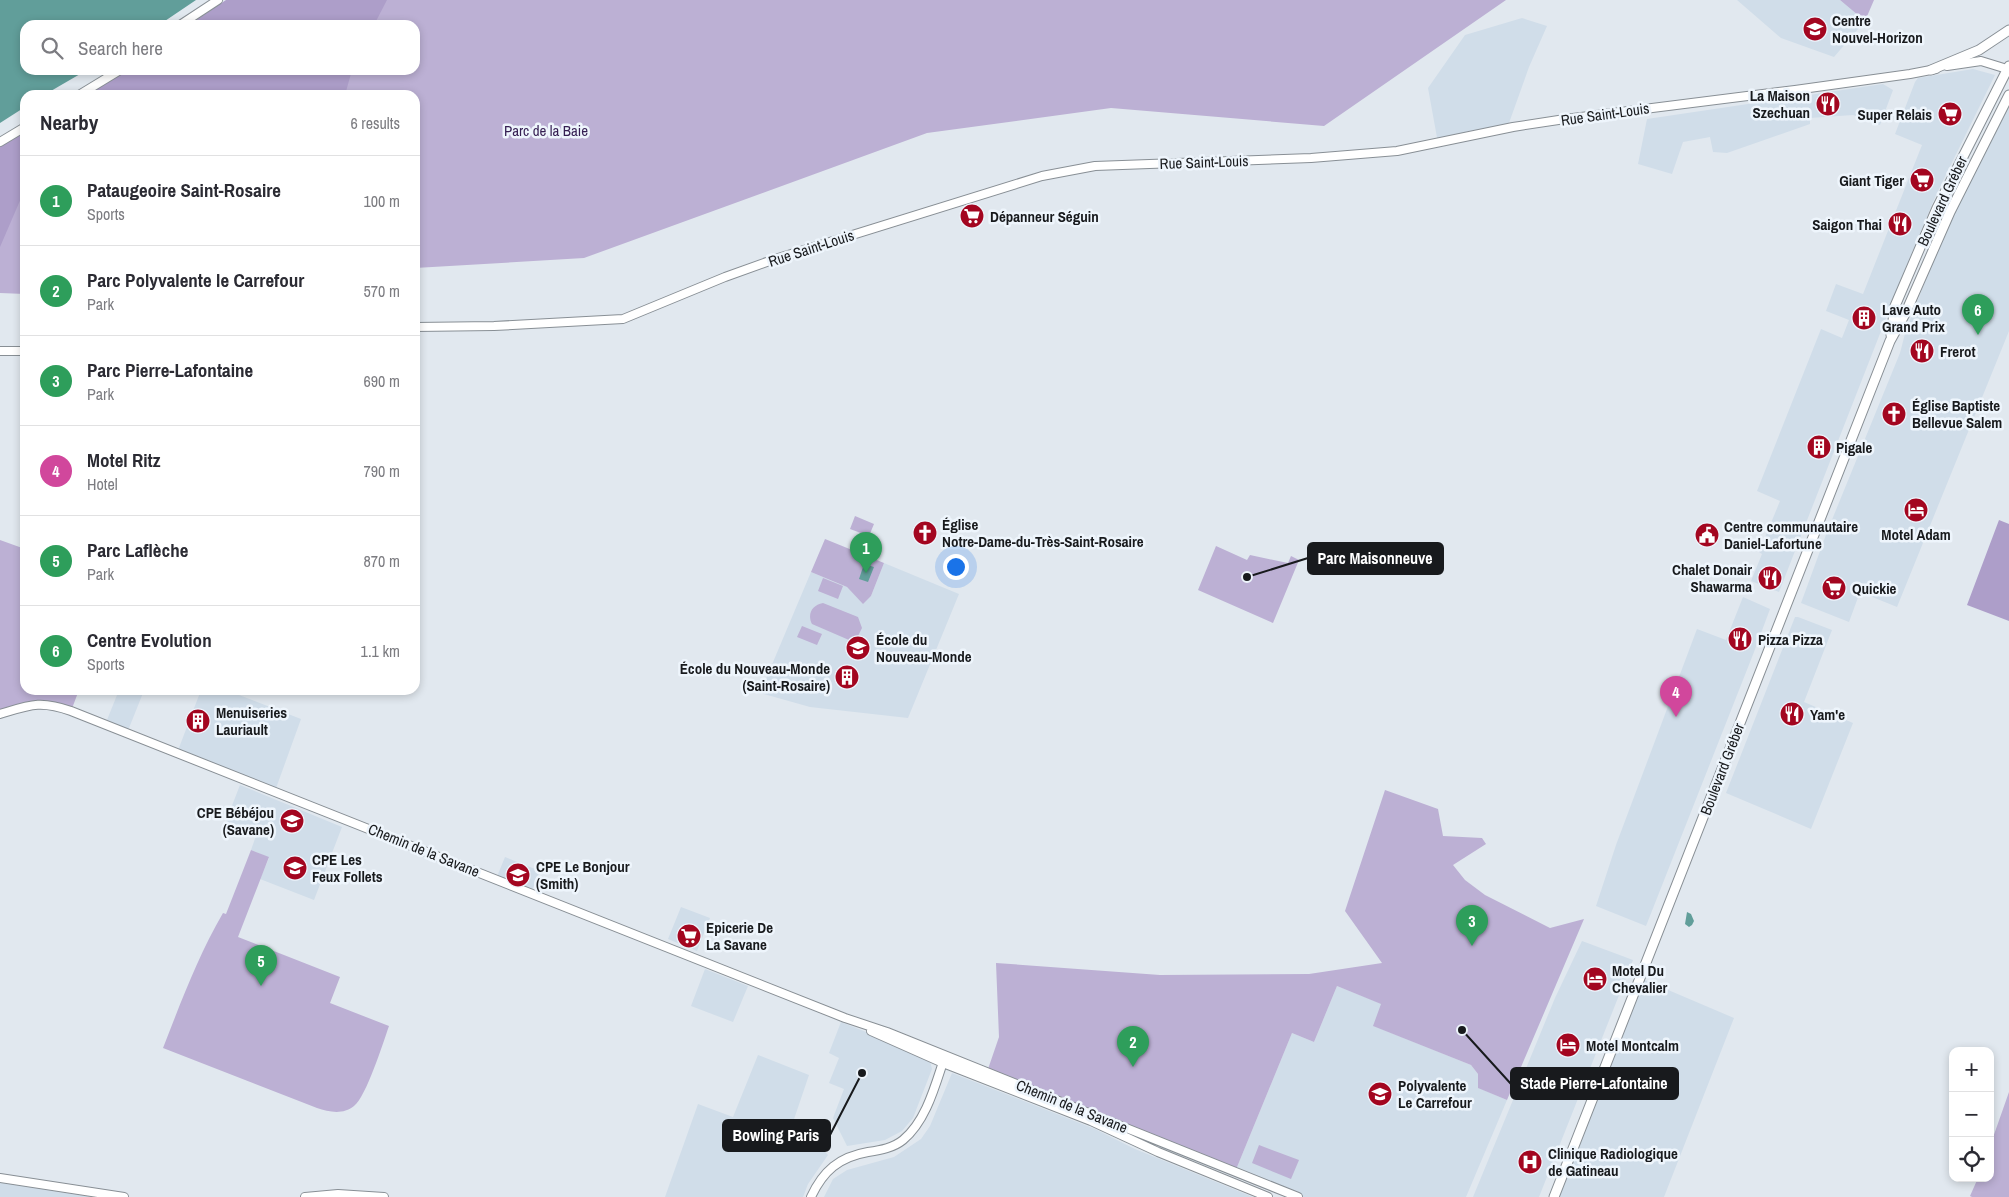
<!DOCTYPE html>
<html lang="en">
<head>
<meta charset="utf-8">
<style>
	:root { --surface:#fff; --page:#f2f2f3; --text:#2b2b33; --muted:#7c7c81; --line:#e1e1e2; --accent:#7c3aed }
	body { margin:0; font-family:"Archivo Narrow",sans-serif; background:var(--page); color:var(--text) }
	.controls { position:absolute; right:15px; bottom:15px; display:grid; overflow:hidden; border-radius:10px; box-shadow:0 2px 8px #0003 }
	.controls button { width:45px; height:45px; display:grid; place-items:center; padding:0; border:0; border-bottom:1px solid var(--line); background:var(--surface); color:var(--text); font:25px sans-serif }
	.you { position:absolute; left:955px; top:566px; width:18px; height:18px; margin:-12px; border:4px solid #fff; border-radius:50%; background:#1a73e8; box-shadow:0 0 0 8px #1a73e833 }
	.badge { display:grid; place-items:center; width:32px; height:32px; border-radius:50%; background:var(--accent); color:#fff; font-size:16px; font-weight:700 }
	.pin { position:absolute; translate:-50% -41px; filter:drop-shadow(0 1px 2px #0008) }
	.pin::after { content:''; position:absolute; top:26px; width:18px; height:15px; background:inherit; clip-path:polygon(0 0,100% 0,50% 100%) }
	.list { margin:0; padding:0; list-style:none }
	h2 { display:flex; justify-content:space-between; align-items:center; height:65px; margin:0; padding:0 20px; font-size:21px }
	h2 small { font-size:16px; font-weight:400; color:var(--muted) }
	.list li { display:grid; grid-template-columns:32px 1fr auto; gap:15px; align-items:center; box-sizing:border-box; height:90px; padding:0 20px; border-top:1px solid var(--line) }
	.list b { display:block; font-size:19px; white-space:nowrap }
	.list p { margin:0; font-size:16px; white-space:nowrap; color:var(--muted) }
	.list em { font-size:16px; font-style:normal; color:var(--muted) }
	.icon { flex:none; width:28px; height:28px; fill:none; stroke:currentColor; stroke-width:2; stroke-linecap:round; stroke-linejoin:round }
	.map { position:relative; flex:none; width:2009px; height:1197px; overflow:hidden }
	.search { position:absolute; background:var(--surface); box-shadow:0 2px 8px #0003; left:20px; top:20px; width:400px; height:55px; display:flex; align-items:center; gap:12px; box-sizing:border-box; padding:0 18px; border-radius:15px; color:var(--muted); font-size:19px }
	.panel { position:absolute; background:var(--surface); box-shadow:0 2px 8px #0003; left:20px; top:90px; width:400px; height:605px; border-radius:15px }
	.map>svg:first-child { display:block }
	.built { fill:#d0dde9 }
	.green { fill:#bcb0d4 }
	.forest { fill:#ad9ec9 }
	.water { fill:#619e9a }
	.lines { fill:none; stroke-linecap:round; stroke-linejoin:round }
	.tertiary-casing { stroke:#888f95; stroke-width:10 }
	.secondary-casing { stroke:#888f95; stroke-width:11 }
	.tertiary { stroke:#fff; stroke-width:8 }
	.secondary { stroke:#fff; stroke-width:9 }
	.labels { text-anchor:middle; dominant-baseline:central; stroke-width:5; stroke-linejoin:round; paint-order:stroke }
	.poi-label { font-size:15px; font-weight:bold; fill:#181a1d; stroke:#eef5fc; text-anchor:start }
	.street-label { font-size:15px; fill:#181a1d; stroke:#eef5fc }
	.park-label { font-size:15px; fill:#351e52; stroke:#eef5fc }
	.leader { fill:none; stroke:#181a1d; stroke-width:2 }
	.callout-dot { fill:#181a1d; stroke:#eef5fc; stroke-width:2 }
	.callout { fill:#181a1d; stroke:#181a1d; stroke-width:2 }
	.callout-label { font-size:16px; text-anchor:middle; font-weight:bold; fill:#fff }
</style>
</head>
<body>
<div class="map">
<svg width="2009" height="1197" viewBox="0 0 2009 1197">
	<rect width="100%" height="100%" fill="#e1e8ef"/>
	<path class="built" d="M 1737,0 L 1840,0 L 1865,21 L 1834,57 L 1781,38 Z
		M 1522,18 L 1547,26 L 1529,67 L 1509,123 L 1438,143 L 1428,88 L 1465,35 Z
		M 1973,69 L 1995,75 L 1936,195 L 1908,262 L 1779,592 L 1751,581 L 1762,554 L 1759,552 L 1780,501 L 1757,491 L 1821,329 L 1842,338 L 1849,320 L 1826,311 L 1836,284 L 1863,294 L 1922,145 L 1895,134 L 1915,82 L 1918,78 Z
		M 1883,84 L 1893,90 L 1880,125 L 1853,115 L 1810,118 L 1810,124 L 1727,153 L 1713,152 L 1710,137 L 1683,142 L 1672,174 L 1638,164 L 1647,119 Z
		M 2009,105 L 2009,331 L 1897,607 L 1860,592 L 1849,622 L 1801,603 L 1827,532 L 1900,353 L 1906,330 L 1945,231 Z
		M 884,563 L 959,594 L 908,718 L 810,707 L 760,693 L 811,572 L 847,587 L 863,603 L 871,596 Z
		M 1743,597 L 1770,609 L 1754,652 L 1646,926 L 1596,906 L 1616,845 L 1697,629 L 1726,640 Z
		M 1795,617 L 1798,617 L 1832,630 L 1804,702 L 1853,723 L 1811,829 L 1726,793 Z
		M 119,690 L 137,690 L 143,693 L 127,733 L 105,725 Z
		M 201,690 L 226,690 L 301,719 L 275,791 L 177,753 Z
		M 240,785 L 342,827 L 314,900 L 260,879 L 269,858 L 251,850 L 257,833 L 226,821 Z
		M 505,857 L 540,871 L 531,893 L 496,879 Z
		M 681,907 L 710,918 L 697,951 L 668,939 Z
		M 1582,941 L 1633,960 L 1539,1197 L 1473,1197 L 1555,998 Z
		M 705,969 L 748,986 L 733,1022 L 691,1006 Z
		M 1640,978 L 1734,1018 L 1664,1197 L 1554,1197 Z
		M 1337,986 L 1382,1004 L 1374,1026 L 1471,1065 L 1478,1074 L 1479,1088 L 1507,1100 L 1466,1197 L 1297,1197 L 1235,1172 L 1292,1033 L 1314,1042 Z
		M 841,1022 L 889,1041 L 930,1061 L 932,1069 L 913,1118 L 902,1131 L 885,1140 L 847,1146 L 833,1118 L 844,1089 L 829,1083 L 839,1058 L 829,1053 Z
		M 758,1055 L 809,1075 L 790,1131 L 816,1142 L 828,1155 L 808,1184 L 803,1197 L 665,1197 L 698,1104 L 733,1117 Z
		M 952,1073 L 1095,1129 L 1135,1149 L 1253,1197 L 824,1197 L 833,1179 L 847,1170 L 894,1157 L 921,1139 L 930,1126 Z
		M 0,1178 L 124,1197 L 0,1197 Z"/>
	<path class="green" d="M 228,0 L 1506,0 L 1324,126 L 1111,108 L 927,133 L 584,258 L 415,268 L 415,95 L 96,95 L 137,70 L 415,70 L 415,25 L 196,25 Z
		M 1840,0 L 1874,0 L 1865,21 Z
		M 25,138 L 25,294 L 0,293 L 0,151 Z
		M 855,516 L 874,524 L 869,536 L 850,529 Z
		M 825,539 L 884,563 L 871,596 L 863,604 L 847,587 L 811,572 Z
		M 0,540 L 25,549 L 25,690 L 79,690 L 71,711 L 50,705 L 0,714 Z
		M 1216,546 L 1247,560 L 1250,555 L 1288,563 L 1291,556 L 1299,560 L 1273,623 L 1198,590 Z
		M 823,578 L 843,586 L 838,599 L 818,591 Z
		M 823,603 L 858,617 L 862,628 L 858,636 L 849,640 L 812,624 C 807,614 812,605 823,603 Z
		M 802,626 L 822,634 L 817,645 L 797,637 Z
		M 1385,790 L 1438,809 L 1443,836 L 1482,838 L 1486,844 L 1453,865 L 1465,880 L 1485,895 L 1550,928 L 1584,919 L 1507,1100 L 1478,1088 L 1478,1074 L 1471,1065 L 1373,1026 L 1381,1004 L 1337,986 L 1314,1042 L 1292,1033 L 1235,1172 L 987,1072 L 999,1037 L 996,963 L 1160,975 L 1309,974 L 1382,963 L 1345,911 Z
		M 251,850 L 269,857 L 238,937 L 340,977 L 330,1003 L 389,1026 C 383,1043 366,1097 354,1106 C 343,1115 329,1112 317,1108 L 163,1048 C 181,1002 198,956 223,913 L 226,914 Z
		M 2009,1092 L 2009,1197 L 1972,1197 L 1970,1196 L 1978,1178 L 1990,1178 L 1990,1146 Z
		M 1259,1145 L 1299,1160 L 1291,1179 L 1252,1163 Z"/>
	<path class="forest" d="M 226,0 L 387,0 L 374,25 L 189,25 Z
		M 128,70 L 352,70 L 345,95 L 86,95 Z
		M 25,131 L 25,189 L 0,247 L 0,146 Z
		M 1999,520 L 2009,524 L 2009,621 L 1967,605 Z"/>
	<path class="water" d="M 0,0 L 196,0 L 159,25 L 25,25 L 25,70 L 87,70 L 44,95 L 25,95 L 25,107 L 0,123 Z
		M 864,564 L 874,567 L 868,582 L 859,579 Z
		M 1687,912 L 1691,914 L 1694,921 L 1692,925 L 1689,927 L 1685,924 Z"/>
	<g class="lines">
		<defs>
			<path id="tertiary" d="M 180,25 L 218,0
				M 1947,66 L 1981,61 L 2007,69
				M 79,95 L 120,70
				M 0,142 L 25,127
				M 415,327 L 494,326 L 623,319 L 725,277 L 775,259 L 1042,176 L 1095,166 L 1311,158 L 1397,151 L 1513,127 L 1565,119 L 1795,90 L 1910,74 L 1936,69
				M 0,351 L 25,351
				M 0,714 C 30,705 40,700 71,711 L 845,1018 L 887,1032 L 1298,1197
				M 871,1031 L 943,1063 L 1091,1121 L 1158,1152 L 1268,1197
				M 0,1178 L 124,1197
				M 305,1197 L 338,1194 L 384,1197
				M 811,1197 C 823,1171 839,1157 868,1152 C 881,1150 893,1148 903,1140 C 926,1121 935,1086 944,1059"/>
			<path id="secondary" d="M 1931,70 L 1979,50 L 2009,30
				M 1891,335 L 1895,306 L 1937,208 L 2009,66
				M 1554,1197 L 1890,341 L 1906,312 L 1950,212 L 2009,95"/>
		</defs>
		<use href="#tertiary" class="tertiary-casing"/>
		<use href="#secondary" class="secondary-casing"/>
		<use href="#tertiary" class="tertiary"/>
		<use href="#secondary" class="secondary"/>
	</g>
	<defs>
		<symbol id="school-disc" viewBox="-11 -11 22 22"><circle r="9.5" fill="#a30620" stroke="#eef5fc"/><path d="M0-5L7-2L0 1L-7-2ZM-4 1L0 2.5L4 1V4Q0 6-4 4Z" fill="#fff"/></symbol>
		<symbol id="restaurant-disc" viewBox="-11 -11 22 22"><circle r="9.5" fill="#a30620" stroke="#eef5fc"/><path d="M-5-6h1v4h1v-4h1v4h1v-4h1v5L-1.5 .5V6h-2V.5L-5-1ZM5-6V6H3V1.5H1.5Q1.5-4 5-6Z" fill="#fff"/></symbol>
		<symbol id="supermarket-disc" viewBox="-11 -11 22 22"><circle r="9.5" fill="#a30620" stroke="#eef5fc"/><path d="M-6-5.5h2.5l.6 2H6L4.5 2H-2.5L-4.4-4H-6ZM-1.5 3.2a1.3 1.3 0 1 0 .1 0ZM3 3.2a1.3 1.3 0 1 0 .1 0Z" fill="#fff"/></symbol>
		<symbol id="building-disc" viewBox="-11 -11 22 22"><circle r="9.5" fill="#a30620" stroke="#eef5fc"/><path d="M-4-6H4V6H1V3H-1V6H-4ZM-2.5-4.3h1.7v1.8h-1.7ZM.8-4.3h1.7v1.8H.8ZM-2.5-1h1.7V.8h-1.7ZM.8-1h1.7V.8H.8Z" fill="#fff"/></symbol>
		<symbol id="church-disc" viewBox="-11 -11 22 22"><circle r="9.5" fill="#a30620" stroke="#eef5fc"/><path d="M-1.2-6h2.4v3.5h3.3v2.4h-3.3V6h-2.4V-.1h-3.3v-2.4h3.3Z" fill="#fff"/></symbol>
		<symbol id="hotel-disc" viewBox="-11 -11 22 22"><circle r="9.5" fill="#a30620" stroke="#eef5fc"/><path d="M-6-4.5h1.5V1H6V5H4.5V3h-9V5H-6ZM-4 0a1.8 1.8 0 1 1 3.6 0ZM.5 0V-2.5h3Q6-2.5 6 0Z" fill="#fff"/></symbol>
		<symbol id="civic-disc" viewBox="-11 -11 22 22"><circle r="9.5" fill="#a30620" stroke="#eef5fc"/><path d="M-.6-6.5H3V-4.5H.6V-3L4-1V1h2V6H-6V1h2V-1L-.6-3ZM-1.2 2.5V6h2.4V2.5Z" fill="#fff"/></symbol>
		<symbol id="hospital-disc" viewBox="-11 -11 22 22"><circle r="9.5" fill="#a30620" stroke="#eef5fc"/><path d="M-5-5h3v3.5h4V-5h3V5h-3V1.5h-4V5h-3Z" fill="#fff"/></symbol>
	</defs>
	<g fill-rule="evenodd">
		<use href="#school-disc" x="1801" y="15" width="28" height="28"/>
		<use href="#restaurant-disc" x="1814" y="90" width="28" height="28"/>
		<use href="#supermarket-disc" x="1936" y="100" width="28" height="28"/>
		<use href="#supermarket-disc" x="1908" y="166" width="28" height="28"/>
		<use href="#supermarket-disc" x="958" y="202" width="28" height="28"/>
		<use href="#restaurant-disc" x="1886" y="210" width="28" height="28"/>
		<use href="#building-disc" x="1850" y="304" width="28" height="28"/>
		<use href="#restaurant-disc" x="1908" y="337" width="28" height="28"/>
		<use href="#church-disc" x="1880" y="400" width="28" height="28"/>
		<use href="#building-disc" x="1805" y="433" width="28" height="28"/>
		<use href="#hotel-disc" x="1902" y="496" width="28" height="28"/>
		<use href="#church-disc" x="911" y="519" width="28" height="28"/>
		<use href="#civic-disc" x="1693" y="521" width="28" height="28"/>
		<use href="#restaurant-disc" x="1756" y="564" width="28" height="28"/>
		<use href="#supermarket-disc" x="1820" y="574" width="28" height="28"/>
		<use href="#restaurant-disc" x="1726" y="625" width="28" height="28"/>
		<use href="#school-disc" x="844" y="634" width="28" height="28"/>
		<use href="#building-disc" x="833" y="663" width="28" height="28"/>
		<use href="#restaurant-disc" x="1778" y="700" width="28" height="28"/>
		<use href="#building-disc" x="184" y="707" width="28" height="28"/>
		<use href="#school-disc" x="278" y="807" width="28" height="28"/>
		<use href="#school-disc" x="281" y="854" width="28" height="28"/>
		<use href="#school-disc" x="504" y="861" width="28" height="28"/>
		<use href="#supermarket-disc" x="675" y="922" width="28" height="28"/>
		<use href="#hotel-disc" x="1581" y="965" width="28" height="28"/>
		<use href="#hotel-disc" x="1554" y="1031" width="28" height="28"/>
		<use href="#school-disc" x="1366" y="1080" width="28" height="28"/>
		<use href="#hospital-disc" x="1516" y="1148" width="28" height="28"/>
	</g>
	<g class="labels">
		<g class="poi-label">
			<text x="1832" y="20">Centre<tspan x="1832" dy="17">Nouvel-Horizon</tspan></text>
			<text x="1810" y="95" text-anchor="end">La Maison<tspan x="1810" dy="17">Szechuan</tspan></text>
			<text x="1932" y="114" text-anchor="end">Super Relais</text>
			<text x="1904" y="180" text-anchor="end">Giant Tiger</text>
			<text x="990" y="216">Dépanneur Séguin</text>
			<text x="1882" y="224" text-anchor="end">Saigon Thai</text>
			<text x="1882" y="309">Lave Auto<tspan x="1882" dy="17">Grand Prix</tspan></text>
			<text x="1940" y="351">Frerot</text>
			<text x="1912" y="405">Église Baptiste<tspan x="1912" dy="17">Bellevue Salem</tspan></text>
			<text x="1836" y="447">Pigale</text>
			<text x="942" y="524">Église<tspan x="942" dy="17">Notre-Dame-du-Très-Saint-Rosaire</tspan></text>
			<text x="1724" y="526">Centre communautaire<tspan x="1724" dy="17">Daniel-Lafortune</tspan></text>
			<text x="1916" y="534" text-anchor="middle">Motel Adam</text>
			<text x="1752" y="569" text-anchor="end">Chalet Donair<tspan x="1752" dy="17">Shawarma</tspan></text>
			<text x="1852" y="588">Quickie</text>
			<text x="876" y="639">École du<tspan x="876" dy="17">Nouveau-Monde</tspan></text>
			<text x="1758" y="639">Pizza Pizza</text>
			<text x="830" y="668" text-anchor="end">École du Nouveau-Monde<tspan x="830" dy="17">(Saint-Rosaire)</tspan></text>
			<text x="216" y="712">Menuiseries<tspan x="216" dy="17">Lauriault</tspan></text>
			<text x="1810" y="714">Yam'e</text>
			<text x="274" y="812" text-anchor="end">CPE Bébéjou<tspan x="274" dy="17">(Savane)</tspan></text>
			<text x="312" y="859">CPE Les<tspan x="312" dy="17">Feux Follets</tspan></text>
			<text x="536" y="866">CPE Le Bonjour<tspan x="536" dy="17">(Smith)</tspan></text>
			<text x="706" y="927">Epicerie De<tspan x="706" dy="17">La Savane</tspan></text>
			<text x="1612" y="970">Motel Du<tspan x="1612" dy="17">Chevalier</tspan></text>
			<text x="1586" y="1045">Motel Montcalm</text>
			<text x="1398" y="1085">Polyvalente<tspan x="1398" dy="17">Le Carrefour</tspan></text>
			<text x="1548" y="1153">Clinique Radiologique<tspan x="1548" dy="17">de Gatineau</tspan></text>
		</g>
		<g class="street-label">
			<text transform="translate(1605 114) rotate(-8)">Rue Saint-Louis</text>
			<text transform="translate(1204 162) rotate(-2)">Rue Saint-Louis</text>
			<text transform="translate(1942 201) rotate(-65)">Boulevard Gréber</text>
			<text transform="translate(811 248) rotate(-18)">Rue Saint-Louis</text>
			<text transform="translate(1722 769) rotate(-69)">Boulevard Gréber</text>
			<text transform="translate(424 850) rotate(22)">Chemin de la Savane</text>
			<text transform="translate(1072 1106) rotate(22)">Chemin de la Savane</text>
		</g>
		<g class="park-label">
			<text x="546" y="130">Parc de la Baie</text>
		</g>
	</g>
	<path class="leader" d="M1247 577L1308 558M1462 1030L1511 1084M862 1073L830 1135"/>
	<g class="callout-dot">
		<circle cx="1247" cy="577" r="5"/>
		<circle cx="1462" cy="1030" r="5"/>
		<circle cx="862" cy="1073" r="5"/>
	</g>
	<g class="callout">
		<rect x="1308" y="543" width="135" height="31" rx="5"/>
		<rect x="1511" y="1068" width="167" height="31" rx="5"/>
		<rect x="723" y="1120" width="107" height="31" rx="5"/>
	</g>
	<g class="callout-label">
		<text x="1375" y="564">Parc Maisonneuve</text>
		<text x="1594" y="1089">Stade Pierre-Lafontaine</text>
		<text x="776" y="1141">Bowling Paris</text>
	</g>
</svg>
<div class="controls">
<button>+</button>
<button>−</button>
<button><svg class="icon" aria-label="locate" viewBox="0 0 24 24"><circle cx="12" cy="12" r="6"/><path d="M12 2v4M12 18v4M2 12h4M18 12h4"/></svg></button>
</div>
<div class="you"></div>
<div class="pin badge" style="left:866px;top:573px;background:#2e9e5b">1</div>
<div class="pin badge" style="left:1133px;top:1067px;background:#2e9e5b">2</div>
<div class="pin badge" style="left:1472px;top:946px;background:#2e9e5b">3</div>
<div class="pin badge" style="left:1676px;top:717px;background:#d1479c">4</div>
<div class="pin badge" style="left:261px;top:986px;background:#2e9e5b">5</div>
<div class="pin badge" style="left:1978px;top:335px;background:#2e9e5b">6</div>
<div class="search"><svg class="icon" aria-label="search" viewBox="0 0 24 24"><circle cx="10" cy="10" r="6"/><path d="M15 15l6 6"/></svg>Search here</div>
<section class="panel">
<h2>Nearby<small>6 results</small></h2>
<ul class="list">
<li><span class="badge" style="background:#2e9e5b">1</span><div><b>Pataugeoire Saint-Rosaire</b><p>Sports</p></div><em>100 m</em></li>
<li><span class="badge" style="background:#2e9e5b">2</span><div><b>Parc Polyvalente le Carrefour</b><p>Park</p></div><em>570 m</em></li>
<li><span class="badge" style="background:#2e9e5b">3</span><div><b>Parc Pierre-Lafontaine</b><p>Park</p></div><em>690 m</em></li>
<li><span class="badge" style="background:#d1479c">4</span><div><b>Motel Ritz</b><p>Hotel</p></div><em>790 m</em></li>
<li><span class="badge" style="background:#2e9e5b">5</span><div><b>Parc Laflèche</b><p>Park</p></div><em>870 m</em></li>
<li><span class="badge" style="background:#2e9e5b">6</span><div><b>Centre Evolution</b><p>Sports</p></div><em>1.1 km</em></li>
</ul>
</section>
</div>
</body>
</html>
